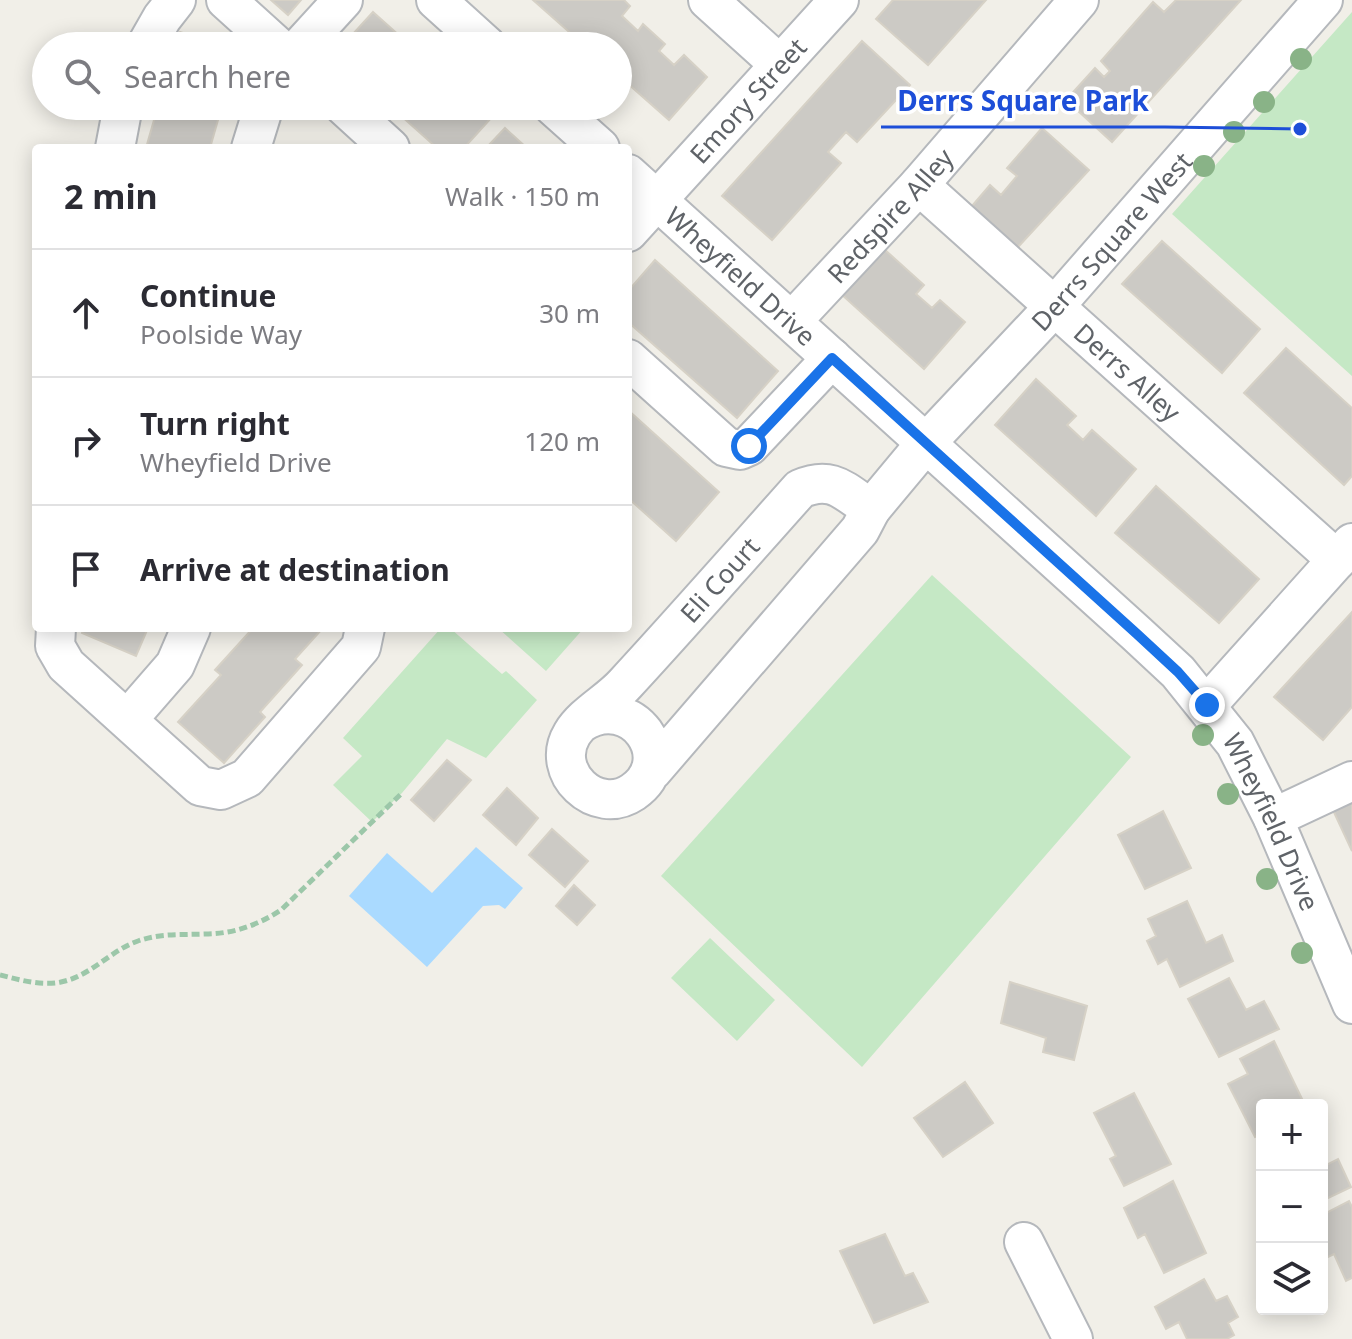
<!DOCTYPE html>
<html lang="en">
<head>
<meta charset="utf-8">
<style>
	:root { --surface:#fff; --page:#f7f7f7; --text:#2b2b33; --muted:#7c7c81; --line:#e1e1e2 }
	body { margin:0; font-family:"Noto Sans",sans-serif; background:var(--page); color:var(--text) }
	.controls { position:absolute; right:24px; bottom:24px; display:grid; overflow:hidden; border-radius:8px; box-shadow:0 4px 20px #0003 }
	.controls button { width:72px; height:72px; display:grid; place-items:center; padding:0; border:0; border-bottom:2px solid var(--line); background:var(--surface); color:var(--text); font:40px sans-serif }
	.stop { position:absolute; width:24px; height:24px; margin:-18px; border:6px solid #1a73e8; border-radius:50%; background:#fff }
	.stop.end { background:#1a73e8; border-color:#fff; box-shadow:0 2px 8px #0008 }
	.list { margin:0; padding:0; list-style:none }
	h2 { display:flex; justify-content:space-between; align-items:center; height:104px; margin:0; padding:0 32px; font-size:34px }
	h2 small { font-size:26px; font-weight:400; color:var(--muted) }
	.list li { display:grid; grid-template-columns:52px 1fr auto; gap:24px; align-items:center; box-sizing:border-box; height:128px; padding:0 32px; border-top:2px solid var(--line) }
	.list b { display:block; font-size:30px; white-space:nowrap }
	.list p { margin:0; font-size:26px; white-space:nowrap; color:var(--muted) }
	.list em { font-size:26px; font-style:normal; color:var(--muted) }
	.icon { flex:none; width:44px; height:44px; fill:none; stroke:currentColor; stroke-width:2; stroke-linecap:round; stroke-linejoin:round }
	.map { position:relative; flex:none; width:1352px; height:1339px; overflow:hidden }
	.search { position:absolute; background:var(--surface); box-shadow:0 4px 20px #0003; left:32px; top:32px; width:600px; height:88px; display:flex; align-items:center; gap:20px; box-sizing:border-box; padding:0 28px; border-radius:44px; color:var(--muted); font-size:30px }
	.panel { position:absolute; background:var(--surface); box-shadow:0 4px 20px #0003; left:32px; top:144px; width:600px; height:488px; border-radius:8px }
	.map>svg:first-child { display:block }
	.green { fill:#c5e8c5 }
	.water { fill:#aadaff }
	.building { fill:#cccac5; stroke:#d6d1c6; stroke-width:2 }
	.lines { fill:none; stroke-linecap:round; stroke-linejoin:round }
	.minor-casing { stroke:#b5b8bc; stroke-width:42 }
	.path { stroke:#9cc7a9; stroke-width:5; stroke-dasharray:8 4; stroke-linecap:butt }
	.minor { stroke:#fff; stroke-width:38 }
	.tree { fill:#89b387 }
	.route { stroke:#1a73e8; stroke-width:10 }
	.labels { text-anchor:middle; dominant-baseline:central; stroke-width:7; stroke-linejoin:round; paint-order:stroke }
	.street-label { font-size:26px; fill:#5f6368; stroke:#fff }
	.leader { fill:none; stroke:#1d4ed8; stroke-width:3 }
	.callout-dot { fill:#1d4ed8; stroke:#fff; stroke-width:3 }
	.callout-label { font-size:28px; text-anchor:middle; font-weight:bold; fill:#1d4ed8; stroke:#fff; stroke-width:7; stroke-linejoin:round; paint-order:stroke }
</style>
</head>
<body>
<div class="map">
<svg width="1352" height="1339" viewBox="0 0 1352 1339">
	<rect width="100%" height="100%" fill="#f1efe8"/>
	<path class="green" d="M 1352,12 L 1352,376 L 1172,214 Z
		M 932,575 L 1131,757 L 862,1067 L 661,876 Z
		M 441,628 L 450,628 L 502,674 L 506,671 L 537,700 L 486,758 L 447,739 L 402,793 L 372,822 L 333,785 L 362,756 L 343,738 Z
		M 498,628 L 584,628 L 546,671 Z
		M 710,938 L 775,1000 L 737,1041 L 671,978 Z"/>
	<path class="water" d="M 476,847 L 523,888 L 505,909 L 499,905 L 483,906 L 427,967 L 349,896 L 387,853 L 432,893 Z"/>
	<path class="building" d="M 271,0 L 301,0 L 288,15 Z
		M 533,0 L 624,0 L 630,6 L 622,16 L 638,31 L 643,24 L 665,44 L 659,51 L 674,65 L 684,55 L 707,77 L 669,120 L 618,75 L 618,46 L 585,46 Z
		M 893,0 L 986,0 L 928,65 L 876,19 Z
		M 1176,0 L 1241,0 L 1112,142 L 1066,100 L 1095,68 L 1104,77 L 1110,71 L 1101,61 L 1153,2 L 1164,12 Z
		M 373,12 L 411,46 L 342,46 Z
		M 180,32 L 220,46 L 176,46 Z
		M 862,41 L 910,85 L 857,142 L 846,132 L 828,152 L 841,163 L 772,240 L 722,196 Z
		M 158,106 L 222,106 L 210,148 L 146,148 Z
		M 390,106 L 479,106 L 492,117 L 464,148 L 437,148 Z
		M 505,128 L 527,148 L 486,148 Z
		M 1042,128 L 1089,170 L 1018,247 L 972,206 L 990,185 L 1001,195 L 1017,176 L 1007,168 Z
		M 1162,241 L 1260,329 L 1222,373 L 1122,284 Z
		M 884,249 L 924,285 L 916,294 L 932,308 L 940,300 L 965,322 L 924,369 L 841,294 Z
		M 655,260 L 778,371 L 737,418 L 628,322 L 628,291 Z
		M 1286,348 L 1352,408 L 1352,476 L 1344,485 L 1244,393 Z
		M 1036,379 L 1076,416 L 1067,425 L 1083,440 L 1092,430 L 1136,469 L 1096,516 L 995,425 Z
		M 628,410 L 719,492 L 676,541 L 628,498 Z
		M 1156,486 L 1259,579 L 1219,623 L 1115,533 Z
		M 1352,612 L 1352,707 L 1323,740 L 1274,697 Z
		M 84,628 L 148,628 L 136,656 L 82,633 Z
		M 253,628 L 323,628 L 295,659 L 302,665 L 260,712 L 265,717 L 224,763 L 178,722 L 221,675 L 215,670 Z
		M 447,760 L 471,780 L 434,821 L 411,800 Z
		M 507,788 L 538,818 L 516,845 L 483,815 Z
		M 1352,800 L 1352,851 L 1332,808 Z
		M 1163,811 L 1191,868 L 1145,889 L 1118,835 Z
		M 552,829 L 588,861 L 565,887 L 529,855 Z
		M 574,885 L 595,905 L 577,925 L 556,906 Z
		M 1187,901 L 1206,943 L 1222,935 L 1233,961 L 1180,987 L 1167,959 L 1158,964 L 1147,941 L 1156,936 L 1148,919 Z
		M 1229,978 L 1246,1010 L 1264,1001 L 1279,1029 L 1219,1057 L 1188,999 Z
		M 1010,982 L 1087,1006 L 1074,1060 L 1043,1052 L 1046,1038 L 1001,1023 Z
		M 1274,1041 L 1305,1105 L 1262,1105 L 1262,1134 L 1255,1137 L 1228,1084 L 1248,1074 L 1240,1059 Z
		M 965,1082 L 993,1123 L 943,1157 L 914,1118 Z
		M 1134,1093 L 1171,1164 L 1124,1186 L 1110,1159 L 1116,1156 L 1094,1113 Z
		M 1338,1159 L 1351,1187 L 1322,1201 L 1322,1167 Z
		M 1173,1181 L 1206,1253 L 1164,1273 L 1145,1234 L 1138,1238 L 1124,1208 Z
		M 1349,1201 L 1352,1207 L 1352,1278 L 1346,1281 L 1334,1254 L 1322,1260 L 1322,1215 Z
		M 885,1234 L 905,1276 L 913,1273 L 928,1302 L 874,1323 L 840,1251 Z
		M 1204,1279 L 1216,1301 L 1227,1296 L 1238,1317 L 1228,1323 L 1234,1335 L 1227,1339 L 1187,1339 L 1179,1322 L 1166,1329 L 1155,1307 Z"/>
	<g class="lines">
		<defs>
			<g id="minor">
				<path d="M 226,0 L 277,46"/>
				<path d="M 436,0 L 487,46"/>
				<path d="M 708,0 L 779,64"/>
				<path d="M 146,46 L 162,18 L 176,0"/>
				<path d="M 301,46 L 343,0"/>
				<path d="M 344,106 L 390,148"/>
				<path d="M 553,106 L 600,148"/>
				<path d="M 115,148 L 123,106"/>
				<path d="M 251,148 L 264,106"/>
				<path id="s1" d="M 628,174 L 1137,634 L 1178,672 L 1235,743 L 1273,818 L 1352,1004"/>
				<path id="s2" d="M 919,185 L 1337,560"/>
				<path id="s3" d="M 628,232 L 839,0"/>
				<path id="s4" d="M 792,321 L 919,185 L 1079,0"/>
				<path d="M 628,359 L 726,447 L 740,450 L 749,446 L 832,358"/>
				<path id="s5" d="M 871,509 L 926,443 L 1054,307 L 1323,0"/>
				<path d="M 56,628 L 55,646 L 66,665 L 200,786 L 221,790 L 247,778 L 361,647 L 365,628"/>
				<path d="M 1207,705 L 1352,543"/>
				<path d="M 128,719 L 175,665 L 191,628"/>
				<path id="s6" d="M 581,723 C 632,690 681,759 633,792 C 596,817 549,772 572,734 C 584,714 609,702 625,684 C 684,620 742,554 800,489 C 832,475 844,491 871,509 L 860,530 L 652,771"/>
				<path d="M 1273,818 L 1352,781"/>
				<path d="M 1024,1242 L 1073,1339"/>
			</g>
		</defs>
		<use href="#minor" class="minor-casing"/>
		<path class="path" d="M 0,975 C 20,980 41,986 61,982 C 91,976 111,950 138,941 C 161,933 181,935 205,934 C 233,934 258,925 281,910 L 402,793"/>
		<use href="#minor" class="minor"/>
	</g>
	<g class="tree">
		<circle cx="1301" cy="59" r="11"/>
		<circle cx="1264" cy="102" r="11"/>
		<circle cx="1234" cy="132" r="11"/>
		<circle cx="1204" cy="166" r="11"/>
		<circle cx="1203" cy="735" r="11"/>
		<circle cx="1228" cy="794" r="11"/>
		<circle cx="1267" cy="879" r="11"/>
		<circle cx="1302" cy="953" r="11"/>
	</g>
	<g class="lines">
		<path class="route" d="M 749,446 L 832,358 L 1137,634 L 1178,672 L 1207,705"/>
	</g>
	<g class="labels">
		<g class="street-label">
			<text stroke="none"><textPath href="#s3" startOffset="178">Emory Street</textPath></text>
			<text stroke="none"><textPath href="#s4" startOffset="144">Redspire Alley</textPath></text>
			<text stroke="none"><textPath href="#s5" startOffset="360">Derrs Square West</textPath></text>
			<text stroke="none"><textPath href="#s1" startOffset="152">Wheyfield Drive</textPath></text>
			<text stroke="none"><textPath href="#s2" startOffset="280">Derrs Alley</textPath></text>
			<text stroke="none"><textPath href="#s6" startOffset="468">Eli Court</textPath></text>
			<text stroke="none"><textPath href="#s1" startOffset="920">Wheyfield Drive</textPath></text>
		</g>
	</g>
	<path class="leader" d="M1300 129L1165 127H881"/>
	<circle class="callout-dot" cx="1300" cy="129" r="8"/>
	<g class="callout-label">
		<text x="1023" y="111">Derrs Square Park</text>
	</g>
</svg>
<div class="controls">
<button>+</button>
<button>−</button>
<button><svg class="icon" aria-label="layers" viewBox="0 0 24 24"><path d="M12 4l9 5-9 5-9-5zM3 14l9 5 9-5"/></svg></button>
</div>
<div class="stop" style="left:749px;top:446px"></div>
<div class="stop end" style="left:1207px;top:705px"></div>
<div class="search"><svg class="icon" aria-label="search" viewBox="0 0 24 24"><circle cx="10" cy="10" r="6"/><path d="M15 15l6 6"/></svg>Search here</div>
<section class="panel">
<h2>2 min<small>Walk · 150 m</small></h2>
<ul class="list">
<li><svg class="icon" aria-label="ahead" viewBox="0 0 24 24"><path d="M12 20V5M6 11l6-6 6 6"/></svg><div><b>Continue</b><p>Poolside Way</p></div><em>30 m</em></li>
<li><svg class="icon" aria-label="right" viewBox="0 0 24 24"><path d="M7 20v-9h11M14 6l5 5-5 5"/></svg><div><b>Turn right</b><p>Wheyfield Drive</p></div><em>120 m</em></li>
<li><svg class="icon" aria-label="arrive" viewBox="0 0 24 24"><path d="M6 21V4h12l-3 4 3 4H6"/></svg><div><b>Arrive at destination</b></div></li>
</ul>
</section>
</div>
</body>
</html>
